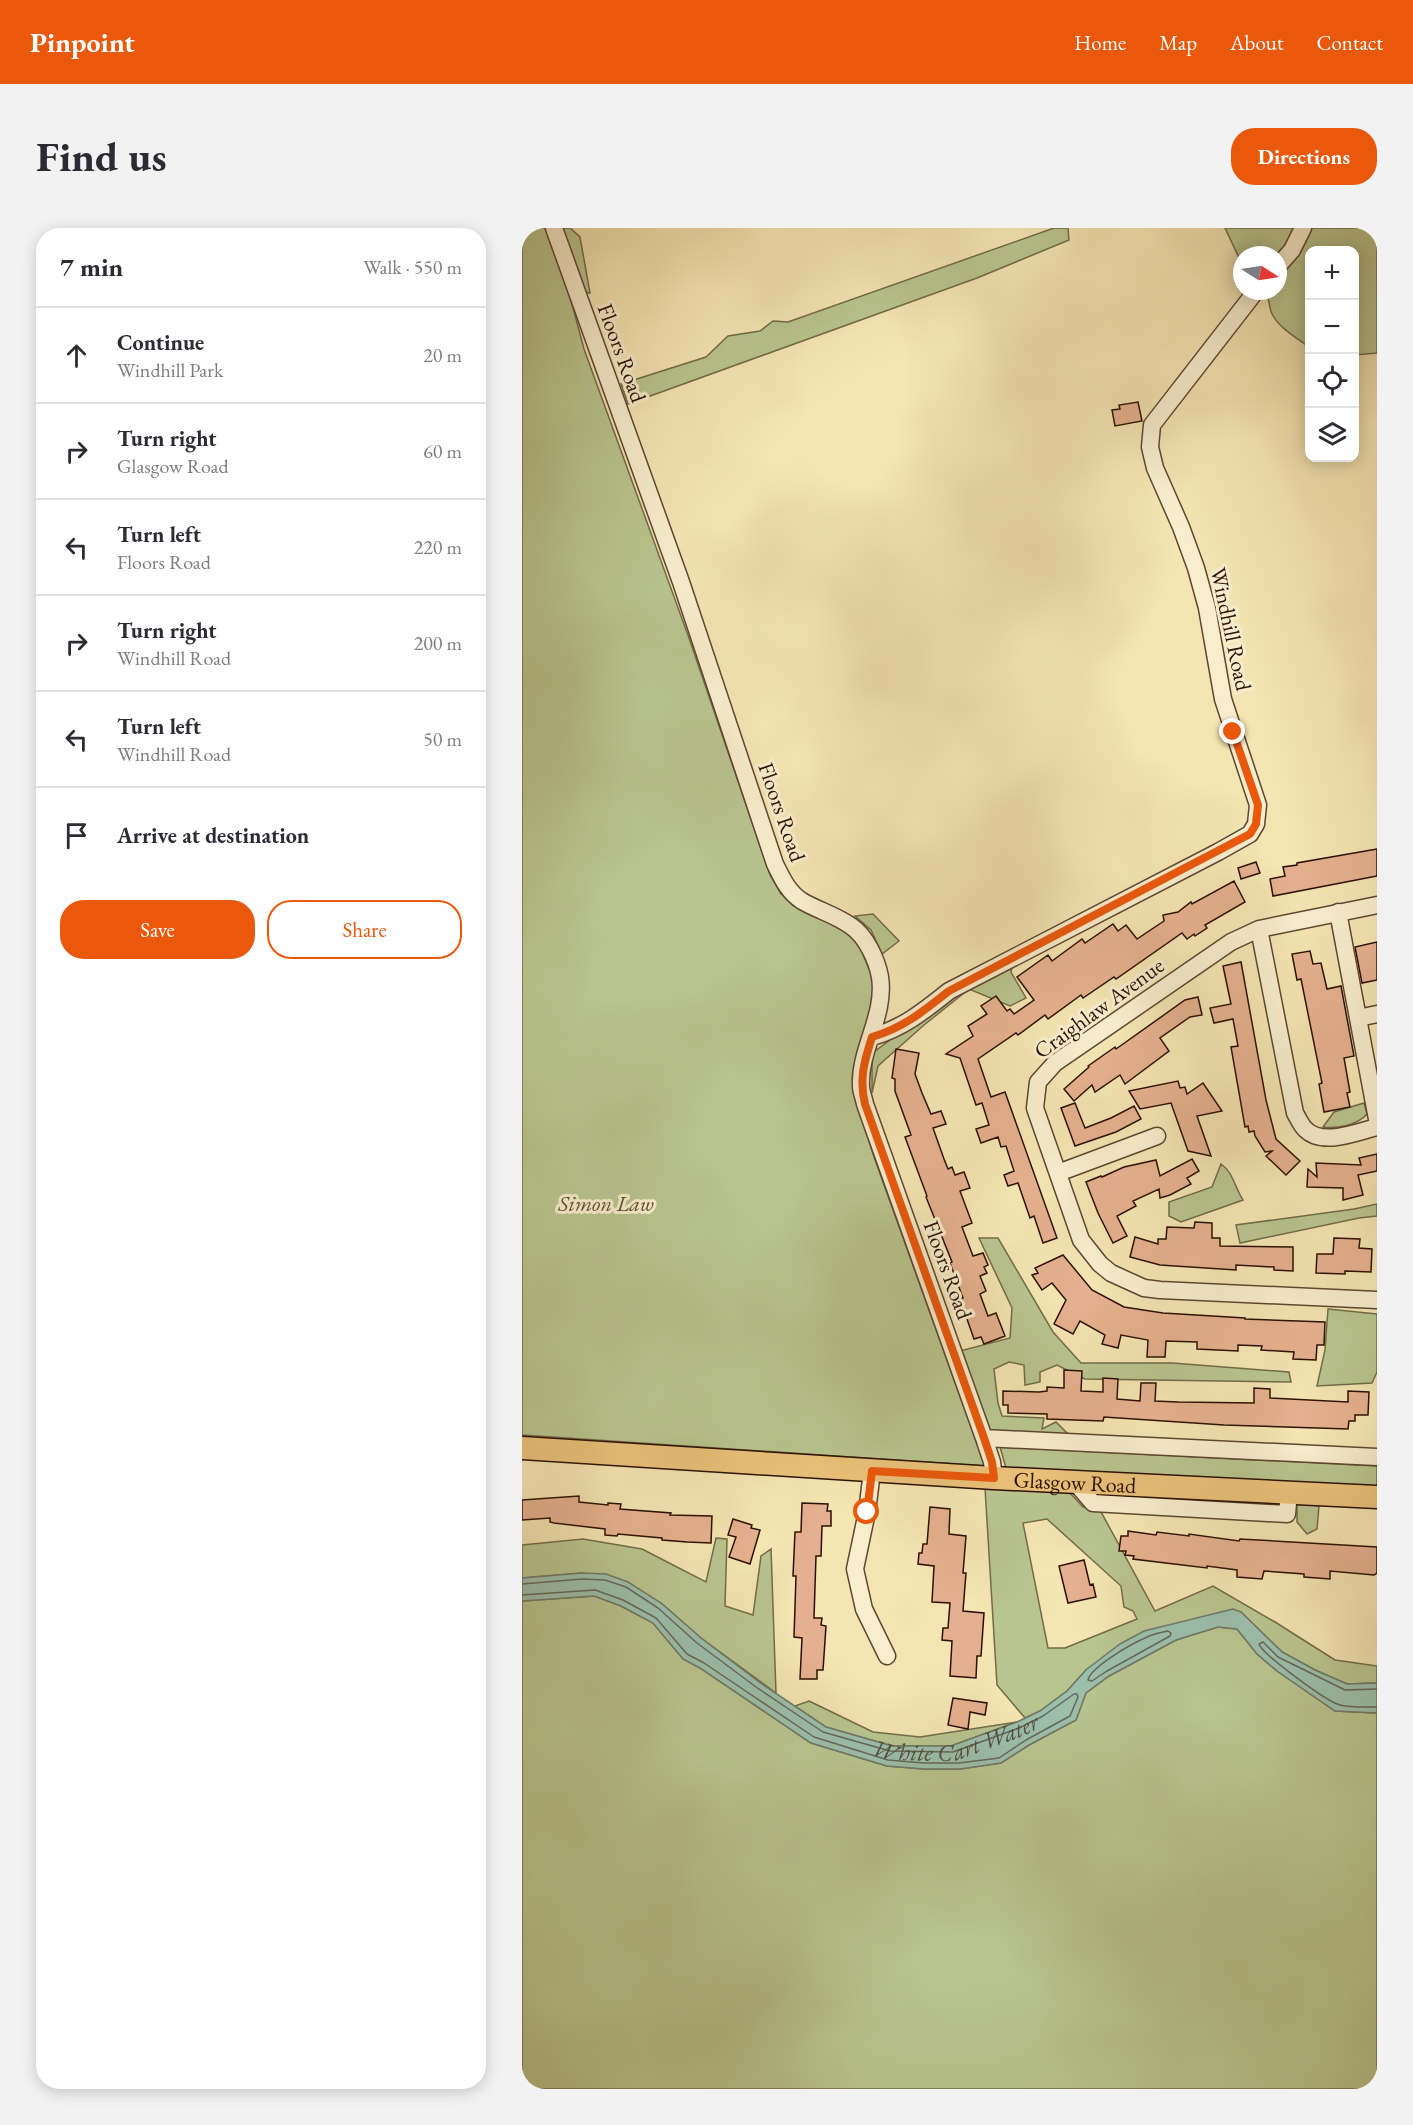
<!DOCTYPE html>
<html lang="en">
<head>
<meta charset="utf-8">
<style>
	:root { --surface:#fff; --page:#f2f2f3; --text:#2b2b33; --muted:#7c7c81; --line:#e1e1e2; --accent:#ea580c }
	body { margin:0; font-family:"EB Garamond",serif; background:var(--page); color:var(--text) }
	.controls { position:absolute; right:18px; top:18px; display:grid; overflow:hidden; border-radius:12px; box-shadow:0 3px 15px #0003 }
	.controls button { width:54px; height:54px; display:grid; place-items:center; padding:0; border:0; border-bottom:2px solid var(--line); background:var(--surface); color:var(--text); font:30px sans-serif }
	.compass { position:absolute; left:711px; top:18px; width:54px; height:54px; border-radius:50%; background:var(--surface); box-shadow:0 3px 15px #0003; rotate:102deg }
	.stop { position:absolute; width:18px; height:18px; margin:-14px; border:4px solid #ea580c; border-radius:50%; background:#fff }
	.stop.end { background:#ea580c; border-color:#fff; box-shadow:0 2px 6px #0008 }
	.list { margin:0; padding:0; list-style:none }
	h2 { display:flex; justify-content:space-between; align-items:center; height:78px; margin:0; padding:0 24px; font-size:26px }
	h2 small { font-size:20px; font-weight:400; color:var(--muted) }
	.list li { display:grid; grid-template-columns:39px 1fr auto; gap:18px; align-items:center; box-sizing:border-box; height:96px; padding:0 24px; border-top:2px solid var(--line) }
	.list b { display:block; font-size:22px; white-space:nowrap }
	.list p { margin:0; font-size:20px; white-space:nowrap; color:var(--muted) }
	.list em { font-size:20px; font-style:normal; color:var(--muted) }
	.actions { display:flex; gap:12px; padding:18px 24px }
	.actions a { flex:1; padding:14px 0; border:2px solid var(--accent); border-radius:24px; text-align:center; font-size:21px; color:var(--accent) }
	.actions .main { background:var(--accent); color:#fff }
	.icon { flex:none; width:33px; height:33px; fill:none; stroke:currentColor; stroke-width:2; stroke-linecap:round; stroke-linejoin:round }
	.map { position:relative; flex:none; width:855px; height:1861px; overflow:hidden; border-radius:24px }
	header { display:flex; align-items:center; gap:36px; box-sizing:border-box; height:84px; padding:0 30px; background:var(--accent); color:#fff }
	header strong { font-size:28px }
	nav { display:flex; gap:33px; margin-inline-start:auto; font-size:21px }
	.intro { display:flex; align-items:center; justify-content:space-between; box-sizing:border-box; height:144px; padding:0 36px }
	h1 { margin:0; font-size:42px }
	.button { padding:15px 27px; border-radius:24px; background:var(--accent); color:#fff; font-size:21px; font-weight:700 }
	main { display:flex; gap:36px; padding:0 36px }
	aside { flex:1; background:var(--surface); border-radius:24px; box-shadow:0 3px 15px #0003 }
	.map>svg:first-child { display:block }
	.green { fill:#b9c58f; stroke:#726b49; stroke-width:1.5; fill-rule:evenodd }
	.water { fill:#9cbfac; stroke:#6f7968; stroke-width:1.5 }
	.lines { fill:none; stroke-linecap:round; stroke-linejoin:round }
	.shore { stroke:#646858; stroke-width:1.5 }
	.building { fill:#e5b08f; stroke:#2c1103; stroke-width:1.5 }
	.minor-casing { stroke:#5e462f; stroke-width:19 }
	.major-casing { stroke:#2c1103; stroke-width:25 }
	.minor { stroke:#f8eece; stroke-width:16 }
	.major { stroke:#eac27a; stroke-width:22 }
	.route { stroke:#ea580c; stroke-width:8 }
	.labels { text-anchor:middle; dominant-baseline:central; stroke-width:6; stroke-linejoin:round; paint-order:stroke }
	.street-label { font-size:22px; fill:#2c1103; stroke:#f8eece }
	.park-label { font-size:22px; font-style:italic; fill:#5d5034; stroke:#f8eece }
	.water-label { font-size:24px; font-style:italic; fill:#534e3e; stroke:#f8eece }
</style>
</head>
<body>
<header>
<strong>Pinpoint</strong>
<nav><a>Home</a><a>Map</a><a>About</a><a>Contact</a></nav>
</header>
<div class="intro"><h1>Find us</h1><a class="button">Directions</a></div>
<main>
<aside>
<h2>7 min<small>Walk · 550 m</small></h2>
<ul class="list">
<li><svg class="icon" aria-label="ahead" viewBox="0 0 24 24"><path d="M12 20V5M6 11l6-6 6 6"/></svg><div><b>Continue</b><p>Windhill Park</p></div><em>20 m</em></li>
<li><svg class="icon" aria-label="right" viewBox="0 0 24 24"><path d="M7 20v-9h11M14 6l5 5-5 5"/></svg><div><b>Turn right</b><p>Glasgow Road</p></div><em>60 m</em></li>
<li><svg class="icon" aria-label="left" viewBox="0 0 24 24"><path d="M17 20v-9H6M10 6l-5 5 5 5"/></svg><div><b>Turn left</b><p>Floors Road</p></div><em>220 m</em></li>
<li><svg class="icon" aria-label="right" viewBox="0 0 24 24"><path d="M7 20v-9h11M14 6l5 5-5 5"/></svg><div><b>Turn right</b><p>Windhill Road</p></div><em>200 m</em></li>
<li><svg class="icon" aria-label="left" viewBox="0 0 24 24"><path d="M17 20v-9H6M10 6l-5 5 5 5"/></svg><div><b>Turn left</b><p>Windhill Road</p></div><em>50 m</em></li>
<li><svg class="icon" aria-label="arrive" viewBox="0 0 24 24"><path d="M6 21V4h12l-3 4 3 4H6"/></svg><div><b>Arrive at destination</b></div></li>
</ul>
<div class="actions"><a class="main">Save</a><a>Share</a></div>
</aside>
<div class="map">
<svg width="855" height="1861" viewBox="0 0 855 1861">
	<rect width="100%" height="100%" fill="#f4e5b3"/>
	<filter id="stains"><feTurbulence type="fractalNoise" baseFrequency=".00333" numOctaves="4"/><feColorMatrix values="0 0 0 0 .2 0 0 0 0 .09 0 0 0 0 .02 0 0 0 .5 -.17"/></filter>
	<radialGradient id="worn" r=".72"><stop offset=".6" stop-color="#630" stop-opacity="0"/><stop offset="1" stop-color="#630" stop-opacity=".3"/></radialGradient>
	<path class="green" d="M 0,0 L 48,0 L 58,9 L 68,65 L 46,61 L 62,121 L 167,410 L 248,647 L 259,666 L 331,709 L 339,722 L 352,753 L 352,773 L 333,836 L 331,863 L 352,929 L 463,1238 L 0,1207 Z
		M 532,0 L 546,0 L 547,12 L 455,50 L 106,176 L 99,156 L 184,129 L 206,108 L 238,103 L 251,93 L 266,94 Z
		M 703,0 L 855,0 L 855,125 L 833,127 L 832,22 L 788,22 L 787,119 C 775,110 757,100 750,86 C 746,78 749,71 742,63 L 756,63 L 756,27 L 720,27 L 720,36 Z
		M 351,686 L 377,713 L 360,726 L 349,702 L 333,688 Z
		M 491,735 L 489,744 L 504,770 L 488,778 L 447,761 L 402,797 L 356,838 L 350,865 L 350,830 L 353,823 L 419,775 Z
		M 842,875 L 845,886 C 836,897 814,901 801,899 L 812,884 Z
		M 699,936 C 711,944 713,960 721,972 L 659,994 L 647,988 L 647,974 L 690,959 Z
		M 855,976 L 855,988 L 837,990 L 718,1015 L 714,997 L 832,981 Z
		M 457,1010 L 476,1010 L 531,1104 L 559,1135 L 650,1135 L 767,1144 L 769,1154 L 563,1151 L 535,1137 L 518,1144 L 518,1154 L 503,1157 L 502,1137 L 487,1134 L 472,1141 L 476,1175 L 480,1188 L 522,1190 L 520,1201 L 534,1194 L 547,1207 L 469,1205 L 438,1123 L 488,1110 L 490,1080 Z
		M 806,1081 L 855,1086 L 855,1144 L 850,1155 L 795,1158 L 803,1122 Z
		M 478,1219 L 855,1238 L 855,1262 L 484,1240 Z
		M 496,1259 L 548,1265 L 561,1279 L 578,1282 L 633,1383 L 691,1358 L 753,1394 L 813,1432 L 855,1438 L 855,1455 L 825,1456 L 793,1442 L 760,1424 L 719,1384 L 565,1441 L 545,1463 L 518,1483 L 503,1490 L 475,1457 L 463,1260 ZM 525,1291 L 599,1358 L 602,1379 L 611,1383 L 615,1391 L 543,1420 L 526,1420 L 501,1295 Z
		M 775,1275 L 797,1278 L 795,1301 L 785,1306 L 775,1294 Z
		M 194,1310 L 205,1311 L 203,1378 L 231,1387 L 239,1328 L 249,1321 L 254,1465 L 179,1410 L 139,1375 L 60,1345 L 0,1350 L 0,1317 L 61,1311 L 120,1321 L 184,1354 Z
		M 73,1368 L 99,1378 L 131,1395 L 161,1431 L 178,1440 L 289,1515 L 365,1538 L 402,1541 L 438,1541 L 479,1535 L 507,1517 L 554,1492 L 564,1465 L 587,1448 L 654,1412 L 696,1399 L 715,1401 L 735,1426 L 755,1443 L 813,1483 L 855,1485 L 855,1861 L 0,1861 L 0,1373 Z
		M 287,1473 L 351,1504 L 398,1509 L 495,1494 L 429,1518 L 370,1518 L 304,1499 L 273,1478 Z"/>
	<path class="water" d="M 60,1345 L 84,1346 L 106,1354 L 139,1375 L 179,1410 L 237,1454 L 304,1499 L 370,1518 L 429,1518 L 495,1494 L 518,1483 L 545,1463 L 565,1441 L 598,1416 L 622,1403 L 711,1381 L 719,1384 L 760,1424 L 793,1442 L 825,1456 L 855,1455 L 855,1485 L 813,1483 L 755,1443 L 735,1426 L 715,1401 L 696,1399 L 654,1412 L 587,1448 L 564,1465 L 554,1492 L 507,1517 L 479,1535 L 438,1541 L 402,1541 L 365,1538 L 289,1515 L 178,1440 L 161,1431 L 131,1395 L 99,1378 L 72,1368 L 0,1373 L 0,1350 Z"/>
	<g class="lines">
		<g class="shore">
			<path id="s1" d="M 0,1356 L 60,1351 L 83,1352 L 104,1359 L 136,1380 L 175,1415 L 234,1459 L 301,1504 L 368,1523 L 431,1524 L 497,1500 L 521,1488 L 552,1466 L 555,1466 L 556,1469 L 548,1488 L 504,1512 L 477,1530 L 437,1535 L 402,1535 L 366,1532 L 292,1509 L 182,1435 L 165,1426 L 134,1390 L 101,1372 L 73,1362 L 0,1367"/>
			<path d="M 646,1403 L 649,1405 L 648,1408 L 585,1443 L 570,1453 L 566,1452 C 569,1439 609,1416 623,1410 C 630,1406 638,1405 646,1403 Z"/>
			<path d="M 855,1461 L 823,1462 L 756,1429 L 741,1414 L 737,1416 C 740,1426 805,1474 818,1477 C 830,1480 843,1479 855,1479"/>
		</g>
	</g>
	<path class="building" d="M 616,174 L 620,193 L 593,198 L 590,182 L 598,181 L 597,177 Z
		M 855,621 L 855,648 L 751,668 L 748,651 L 763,648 L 761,639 L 775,637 L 775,635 Z
		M 734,634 L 738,645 L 719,651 L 716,640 Z
		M 712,653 L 723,674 L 683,697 L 685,700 L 673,708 L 672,706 L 665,711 L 660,705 L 594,751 L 592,749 L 561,770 L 559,767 L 526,791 L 523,787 L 496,807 L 494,805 L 456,831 L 469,869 L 483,864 L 535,1010 L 521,1015 L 512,988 L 508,990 L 496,955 L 486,958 L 482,947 L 492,943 L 484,918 L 479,919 L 476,909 L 459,915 L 454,901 L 467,897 L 460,875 L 454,877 L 438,830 L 424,826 L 451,808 L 446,798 L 465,786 L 459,778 L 474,768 L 485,783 L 488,781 L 492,786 L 512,772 L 495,749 L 526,727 L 530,733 L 560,711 L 563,715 L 591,696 L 596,703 L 604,697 L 615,711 L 642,693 L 641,687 L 656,684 L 669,674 L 670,676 Z
		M 855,714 L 855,752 L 840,755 L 833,719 Z
		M 788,723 L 791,736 L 799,735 L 805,761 L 819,758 L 832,828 L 822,830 L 828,864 L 825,865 L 828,879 L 802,884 L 797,856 L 800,855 L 779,751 L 775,752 L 770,726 Z
		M 719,734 L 744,872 L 754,911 L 778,933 L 764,947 L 744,928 L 750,923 L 743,924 L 733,908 L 732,903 L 727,904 L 726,898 L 723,899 L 709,819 L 716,818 L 711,791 L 692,795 L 688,780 L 709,776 L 701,738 Z
		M 676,769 L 680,787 L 668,789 L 638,810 L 647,823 L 603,856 L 598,847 L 573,864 L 570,857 L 552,873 L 542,861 L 567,839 L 566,838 L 593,819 L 594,821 L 663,772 Z
		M 374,821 L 397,825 L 393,846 L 400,865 L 409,886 L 419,883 L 424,896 L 411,900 L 422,931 L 426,941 L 430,939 L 433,947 L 442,944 L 448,960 L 438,963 L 450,995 L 440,999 L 451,1028 L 461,1025 L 466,1037 L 462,1039 L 465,1045 L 458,1048 L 464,1063 L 458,1066 L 466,1088 L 474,1085 L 483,1108 L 462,1116 L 459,1109 L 452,1111 L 438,1071 L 441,1070 L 428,1035 L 430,1034 L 404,969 L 405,968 L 383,909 L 389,907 L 373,863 L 373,851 L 370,850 Z
		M 656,853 L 658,860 L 663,859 L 665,866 L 681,855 L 700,883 L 675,888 L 689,928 L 666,923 L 649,875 L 618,881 L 607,863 Z
		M 553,875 L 563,900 L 589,890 L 612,878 L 619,891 L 594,904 L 553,918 L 539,880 Z
		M 855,926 L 855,943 L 836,947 L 841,967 L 821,972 L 821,960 L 785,959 L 786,941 L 795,949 L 794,935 L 839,937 L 837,930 Z
		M 670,931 L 677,943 L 665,950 L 669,956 L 648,967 L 638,970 L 637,961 L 611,973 L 614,978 L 595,988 L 605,1008 L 591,1015 L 576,985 L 564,954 L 579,948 L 580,949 L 602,939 L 634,932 L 638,948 Z
		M 673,994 L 690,995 L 690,1010 L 698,1010 L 698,1018 L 771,1019 L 771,1043 L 752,1042 L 752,1039 L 714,1037 L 714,1042 L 638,1037 L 608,1029 L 613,1009 L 636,1016 L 636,1011 L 644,1011 L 645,999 L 672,1000 Z
		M 812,1010 L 838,1011 L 837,1020 L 850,1021 L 849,1044 L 823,1043 L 823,1046 L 794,1045 L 795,1026 L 811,1026 Z
		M 541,1027 L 570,1062 L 602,1079 L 641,1085 L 723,1090 L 723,1091 L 803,1094 L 802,1117 L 795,1117 L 794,1132 L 771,1131 L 772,1124 L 739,1122 L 740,1118 L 716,1117 L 716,1123 L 675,1121 L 675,1114 L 644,1113 L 643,1129 L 625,1129 L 626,1112 L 599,1107 L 596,1120 L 580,1116 L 583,1107 L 558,1093 L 551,1106 L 532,1096 L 544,1072 L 530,1055 L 520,1062 L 510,1047 L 516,1045 L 513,1040 Z
		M 542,1142 L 560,1143 L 559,1163 L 581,1164 L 581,1150 L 596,1151 L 595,1171 L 618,1173 L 619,1155 L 634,1155 L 633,1173 L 656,1174 L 732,1175 L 732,1160 L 748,1161 L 748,1170 L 826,1174 L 826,1163 L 847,1164 L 846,1187 L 833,1187 L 833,1193 L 827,1193 L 826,1201 L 702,1197 L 582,1189 L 581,1193 L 525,1191 L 525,1186 L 486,1185 L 486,1177 L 481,1177 L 481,1163 L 517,1164 L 525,1163 L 525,1159 L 542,1160 Z
		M 57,1268 L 57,1274 L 86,1277 L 86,1275 L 99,1276 L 98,1281 L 149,1285 L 148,1287 L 190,1288 L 189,1315 L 165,1314 L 140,1312 L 140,1310 L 96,1306 L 95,1308 L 83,1307 L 83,1301 L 32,1295 L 28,1294 L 28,1290 L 0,1292 L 0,1272 Z
		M 280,1275 L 306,1276 L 305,1283 L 309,1283 L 309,1298 L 300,1298 L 299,1328 L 294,1328 L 292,1390 L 300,1390 L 299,1397 L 304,1398 L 301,1442 L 295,1442 L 295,1451 L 278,1451 L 280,1410 L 272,1409 L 274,1348 L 271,1348 L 273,1304 L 279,1304 Z
		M 408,1279 L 428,1281 L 427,1306 L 444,1308 L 441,1345 L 444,1345 L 441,1383 L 462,1385 L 459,1428 L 455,1428 L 454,1450 L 428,1448 L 430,1413 L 420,1412 L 421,1400 L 426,1400 L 428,1375 L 410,1374 L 412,1338 L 396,1336 L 397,1325 L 400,1325 L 401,1316 L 405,1316 Z
		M 211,1291 L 230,1297 L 229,1300 L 238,1302 L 228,1336 L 207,1329 L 214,1309 L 206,1307 Z
		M 606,1303 L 634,1307 L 635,1304 L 667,1308 L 667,1306 L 717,1313 L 718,1311 L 855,1319 L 855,1345 L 852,1347 L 808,1343 L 808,1351 L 782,1349 L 782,1346 L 742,1343 L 740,1351 L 715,1349 L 715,1342 L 685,1338 L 685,1340 L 611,1331 L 612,1328 L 603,1327 L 604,1323 L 597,1323 L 599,1308 L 606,1308 Z
		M 562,1332 L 568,1357 L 571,1356 L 574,1369 L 546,1375 L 537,1338 Z
		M 431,1470 L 465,1475 L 463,1487 L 448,1484 L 446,1501 L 426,1497 Z"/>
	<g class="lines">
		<defs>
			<path id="minor" d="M 32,0 L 159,354 L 253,636 C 260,650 266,664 280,673 C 295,682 314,687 329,698 C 344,708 355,732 358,749 C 364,787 337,822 339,858 C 339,864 342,870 343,876 L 462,1210 L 470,1234 L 472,1250
				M 756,38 L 770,22 L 781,0
				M 855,677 L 737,701 L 709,714 L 533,835 L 516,854 L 513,880 L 559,1012 L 578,1036 L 589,1045 L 622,1060 L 638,1062 L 855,1072
				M 816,684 L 855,891
				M 737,701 L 773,885 C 776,890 779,897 783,901 C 800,919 835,904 855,899
				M 836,790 L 855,786
				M 350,809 C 381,800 402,783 427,763 L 696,624 L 728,606 L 734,596 L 736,577 L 701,471 L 685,380 L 674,340 L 659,299 L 633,240 L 628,219 L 630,197 L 734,63
				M 536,945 L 635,908
				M 462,1210 L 855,1229
				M 350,1243 L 345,1284 L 333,1341 L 342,1381 L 365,1428
				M 553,1254 L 571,1275 L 765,1286 L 767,1264"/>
			<g id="major">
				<path id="s2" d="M 0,1220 L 472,1250 L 855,1269"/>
			</g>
		</defs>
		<use href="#minor" class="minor-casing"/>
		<use href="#major" class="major-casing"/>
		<use href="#minor" class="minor"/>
		<use href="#major" class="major"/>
	</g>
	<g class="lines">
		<path class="route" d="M 345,1284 L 350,1243 L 472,1250 L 470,1234 L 462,1210 L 343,876 C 337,851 342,834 350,809 C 381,800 402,783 427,763 L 728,606 L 734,596 L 736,577 L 711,504"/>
	</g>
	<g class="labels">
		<g class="street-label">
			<text transform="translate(100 125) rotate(70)">Floors Road</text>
			<text transform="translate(709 401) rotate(78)">Windhill Road</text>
			<text transform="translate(260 584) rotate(71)">Floors Road</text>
			<text transform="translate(577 780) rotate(-36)">Craighlaw Avenue</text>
			<text transform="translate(426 1042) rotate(70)">Floors Road</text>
			<text stroke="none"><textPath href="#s2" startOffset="554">Glasgow Road</textPath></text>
		</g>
		<g class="park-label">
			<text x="84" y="975">Simon Law</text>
		</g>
		<g class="water-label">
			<text stroke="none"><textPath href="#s1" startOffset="488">White Cart Water</textPath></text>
		</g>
	</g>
	<rect width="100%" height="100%" filter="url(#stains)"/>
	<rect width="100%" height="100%" fill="url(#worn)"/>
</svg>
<div class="controls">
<button>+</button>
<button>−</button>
<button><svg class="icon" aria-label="locate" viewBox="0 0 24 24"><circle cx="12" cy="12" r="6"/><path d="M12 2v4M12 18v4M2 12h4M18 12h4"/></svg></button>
<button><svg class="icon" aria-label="layers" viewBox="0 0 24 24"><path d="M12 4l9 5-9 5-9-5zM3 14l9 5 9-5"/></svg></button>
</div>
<svg class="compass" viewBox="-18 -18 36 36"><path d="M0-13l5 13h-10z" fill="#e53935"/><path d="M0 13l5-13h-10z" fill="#7c7c81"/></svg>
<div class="stop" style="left:345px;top:1284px"></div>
<div class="stop end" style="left:711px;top:504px"></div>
</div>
</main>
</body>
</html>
